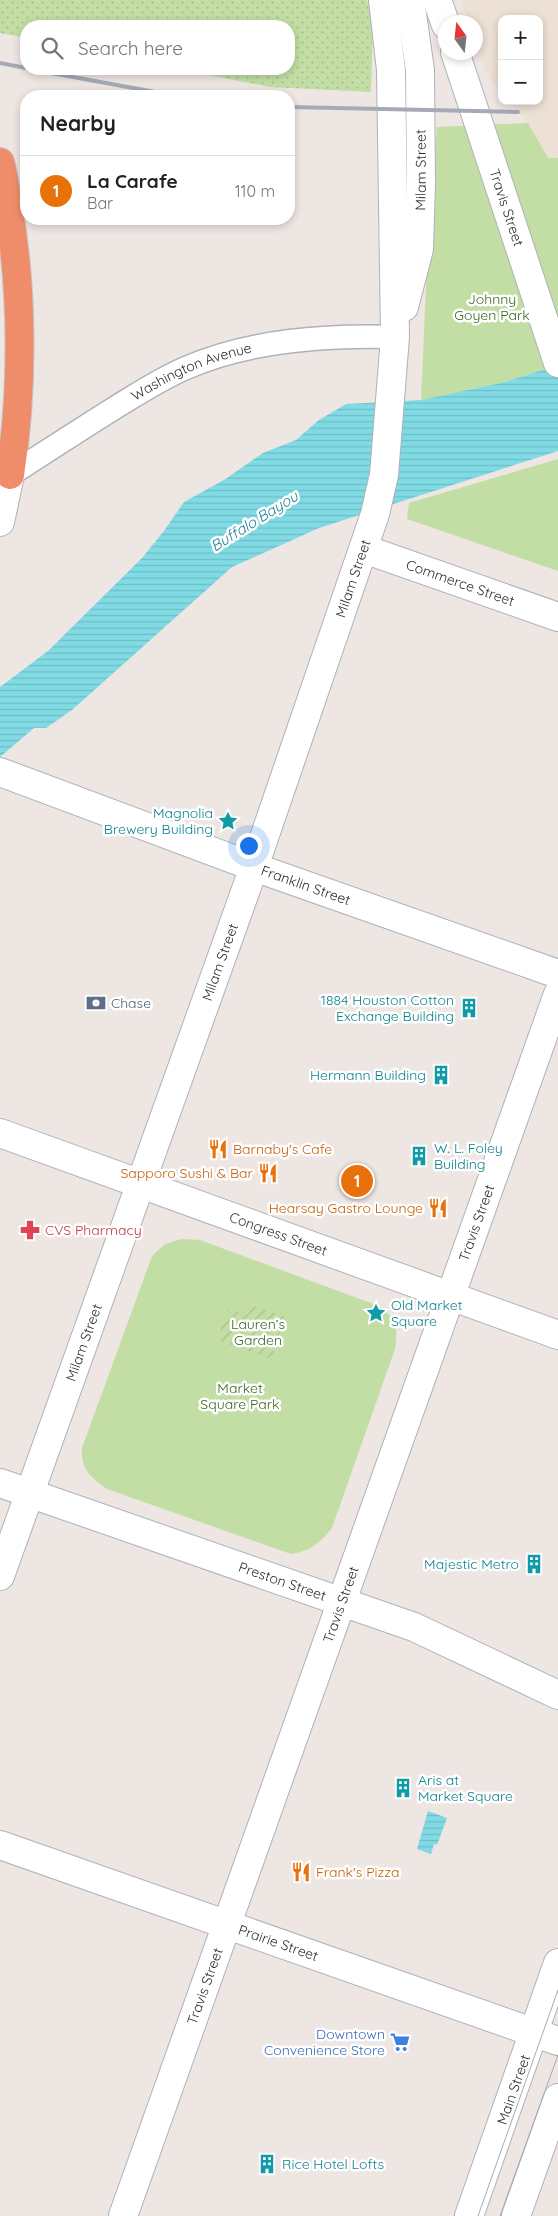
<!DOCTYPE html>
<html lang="en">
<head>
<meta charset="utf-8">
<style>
	:root { --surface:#fff; --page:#f2f2f2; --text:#202124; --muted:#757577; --line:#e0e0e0; --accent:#538ae9 }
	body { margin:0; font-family:Quicksand,sans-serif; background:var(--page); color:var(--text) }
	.controls { position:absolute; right:15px; top:15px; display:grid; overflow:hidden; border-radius:10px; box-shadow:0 2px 8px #0003 }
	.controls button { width:45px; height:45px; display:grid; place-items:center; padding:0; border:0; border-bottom:1px solid var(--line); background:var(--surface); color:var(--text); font:25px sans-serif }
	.compass { position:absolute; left:438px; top:15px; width:45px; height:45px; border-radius:50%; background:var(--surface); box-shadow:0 2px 8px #0003; rotate:345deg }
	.you { position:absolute; left:248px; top:845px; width:18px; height:18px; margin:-12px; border:4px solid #fff; border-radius:50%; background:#1a73e8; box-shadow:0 0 0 8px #1a73e833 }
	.badge { display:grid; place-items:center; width:32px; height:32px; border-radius:50%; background:var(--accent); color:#fff; font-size:16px; font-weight:700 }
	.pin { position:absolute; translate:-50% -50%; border:2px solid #fff; box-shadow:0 1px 5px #0006 }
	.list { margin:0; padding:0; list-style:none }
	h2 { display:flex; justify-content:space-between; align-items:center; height:65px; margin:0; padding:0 20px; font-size:21px }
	h2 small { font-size:16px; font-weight:400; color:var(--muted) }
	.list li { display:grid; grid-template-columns:32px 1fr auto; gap:15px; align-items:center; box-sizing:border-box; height:70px; padding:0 20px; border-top:1px solid var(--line) }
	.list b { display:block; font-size:19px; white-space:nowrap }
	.list p { margin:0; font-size:16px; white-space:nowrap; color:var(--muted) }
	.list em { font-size:16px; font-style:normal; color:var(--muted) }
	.icon { flex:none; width:28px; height:28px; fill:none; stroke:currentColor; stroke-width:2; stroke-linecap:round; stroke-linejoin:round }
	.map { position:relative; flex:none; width:558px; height:2216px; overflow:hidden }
	.search { position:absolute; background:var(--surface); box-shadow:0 2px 8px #0003; left:20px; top:20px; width:275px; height:55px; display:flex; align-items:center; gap:12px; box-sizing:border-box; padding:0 18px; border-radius:20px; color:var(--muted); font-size:19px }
	.panel { position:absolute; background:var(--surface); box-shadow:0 2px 8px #0003; left:20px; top:90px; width:275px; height:135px; border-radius:20px }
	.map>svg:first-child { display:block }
	.education { fill:#ede0d4 }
	.grass { fill:url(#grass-dots) }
	.park { fill:#c2dea4 }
	.garden { fill:url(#garden-furrows) }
	.water { fill:url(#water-rules) }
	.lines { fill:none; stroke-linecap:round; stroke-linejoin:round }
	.street-casing { stroke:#aeb2b8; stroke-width:25 }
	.secondary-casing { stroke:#aeb2b8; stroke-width:30 }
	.highway-casing { stroke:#c4c4c4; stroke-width:30 }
	.street { stroke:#fff; stroke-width:22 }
	.secondary { stroke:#fff; stroke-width:28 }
	.highway { stroke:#ef8d6b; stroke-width:28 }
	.tram { stroke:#a5aab6; stroke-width:1 }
	.rail { stroke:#a5aab6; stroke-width:4 }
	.labels { text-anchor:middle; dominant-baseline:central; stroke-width:5; stroke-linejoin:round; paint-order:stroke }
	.street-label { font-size:14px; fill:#2e2e2e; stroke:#fff }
	.park-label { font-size:14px; fill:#3d6523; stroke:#fff }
	.culture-label { font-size:14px; fill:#0d838f; stroke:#fff; text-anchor:end }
	.service-label { font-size:14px; fill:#4e5e75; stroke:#fff; text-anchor:start }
	.food-label { font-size:14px; fill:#c56008; stroke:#fff; text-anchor:start }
	.health-label { font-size:14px; fill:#be3a42; stroke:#fff; text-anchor:start }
	.shop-label { font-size:14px; fill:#366cbe; stroke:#fff; text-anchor:end }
	.water-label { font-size:15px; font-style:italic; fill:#1b8094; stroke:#fff }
</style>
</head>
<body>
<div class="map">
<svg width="558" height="2216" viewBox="0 0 558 2216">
	<defs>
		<pattern id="grass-dots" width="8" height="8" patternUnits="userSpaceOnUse" patternTransform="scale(1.25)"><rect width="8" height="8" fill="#c2dea4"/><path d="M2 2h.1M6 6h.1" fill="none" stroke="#a7bf8e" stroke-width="1.8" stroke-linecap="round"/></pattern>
		<pattern id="garden-furrows" width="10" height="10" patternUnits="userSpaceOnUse" patternTransform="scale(1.25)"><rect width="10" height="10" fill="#c2dea4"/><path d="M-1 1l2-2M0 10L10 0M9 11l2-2" fill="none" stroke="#a7bf8e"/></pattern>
		<pattern id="water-rules" width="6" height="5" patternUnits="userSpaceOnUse" patternTransform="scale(1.25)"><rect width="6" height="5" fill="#80dbe4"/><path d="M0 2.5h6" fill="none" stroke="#6fbcc4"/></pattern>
	</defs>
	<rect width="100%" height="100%" fill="#ede6e2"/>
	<path class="education" d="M 461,0 L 558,0 L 558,158 L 548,158 L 528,123 L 509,101 L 539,101 L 539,19 L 502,19 L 502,93 L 487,75 L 476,42 L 476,22 L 469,22 Z"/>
	<path class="grass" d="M 0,0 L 367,0 L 373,23 L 371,92 L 270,87 L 178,69 L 289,69 L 289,26 L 26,26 L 26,38 L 0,33 Z"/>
	<path class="park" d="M 528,123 L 548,158 L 558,158 L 558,365 L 505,382 L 421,400 L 427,265 L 437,127 Z
		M 558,459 L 558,571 L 407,519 L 409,503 Z
		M 181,1239 L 200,1240 L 379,1306 C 397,1320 398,1326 395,1349 L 332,1528 C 320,1543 311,1551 291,1554 L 107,1489 C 90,1476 81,1471 82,1448 L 152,1256 L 165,1244 Z"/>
	<path class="garden" d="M 251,1305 L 285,1317 L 271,1359 L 217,1340 L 228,1309 L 248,1315 Z"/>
	<path class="water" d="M 558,365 L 558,451 L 319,528 L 232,567 L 72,710 L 46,728 L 34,728 L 0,757 L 0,687 L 48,651 L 142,558 L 164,531 L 184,502 L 224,480 L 263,453 L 296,440 L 319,420 L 346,404 L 421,400 L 505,382 Z
		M 428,1811 L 447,1818 L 437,1845 L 434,1844 L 431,1854 L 417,1849 Z"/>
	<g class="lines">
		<defs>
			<g id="street">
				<path id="s1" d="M 10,475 C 44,453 78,431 113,409 C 136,395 160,379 186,368 C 250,340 325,335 395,337"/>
			</g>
			<g id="secondary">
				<path d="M 437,0 L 446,25"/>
				<path id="s2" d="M 455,52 L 558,363"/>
				<path id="s3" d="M 404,307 L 419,249 L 421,183 L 420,70 L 410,0"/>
				<path d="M 0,522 L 10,475"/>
				<path id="s4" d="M 364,549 L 558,617"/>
				<path id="s5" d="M 0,772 L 254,867 L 558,974"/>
				<path id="s6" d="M 0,1133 L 558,1335"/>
				<path id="s7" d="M 0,1483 L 414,1627 L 558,1695"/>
				<path id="s8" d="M 0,1576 L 254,867 L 375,514 L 384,475 L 395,337 L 391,70 L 383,0"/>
				<path id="s9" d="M 0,1845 L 558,2041"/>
				<path id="s10" d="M 123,2216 L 558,994"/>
				<path id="s11" d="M 469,2216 L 558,1963"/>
				<path d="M 516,2216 L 558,2098"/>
			</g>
			<path id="highway" d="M 0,162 C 4,176 6,192 8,207 C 23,290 23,391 10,475"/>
		</defs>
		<use href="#street" class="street-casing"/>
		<use href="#secondary" class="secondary-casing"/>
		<use href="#highway" class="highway-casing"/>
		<use href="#street" class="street"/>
		<use href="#secondary" class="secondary"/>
		<use href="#highway" class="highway"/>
		<path class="tram" d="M 478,2216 L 558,1990
			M 500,2216 L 558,2055"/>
		<path class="rail" d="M 0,63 L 26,68
			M 29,69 L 177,96
			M 289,107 L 518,112"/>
	</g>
	<defs>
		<symbol id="sight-bare" viewBox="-9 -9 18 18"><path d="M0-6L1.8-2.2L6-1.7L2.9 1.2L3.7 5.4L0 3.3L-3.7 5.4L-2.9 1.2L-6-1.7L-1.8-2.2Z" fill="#0f9aa8" stroke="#fff" stroke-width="2.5" paint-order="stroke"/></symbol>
		<symbol id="bank-bare" viewBox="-9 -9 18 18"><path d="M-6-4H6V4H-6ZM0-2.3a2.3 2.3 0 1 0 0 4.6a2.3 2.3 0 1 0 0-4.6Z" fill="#5c6f8a" stroke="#fff" stroke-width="2.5" paint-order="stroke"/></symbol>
		<symbol id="building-bare" viewBox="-9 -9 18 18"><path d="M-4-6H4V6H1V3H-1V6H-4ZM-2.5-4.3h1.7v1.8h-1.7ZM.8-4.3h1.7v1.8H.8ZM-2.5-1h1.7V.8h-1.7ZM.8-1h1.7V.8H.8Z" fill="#0f9aa8" stroke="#fff" stroke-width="2.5" paint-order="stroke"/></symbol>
		<symbol id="restaurant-bare" viewBox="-9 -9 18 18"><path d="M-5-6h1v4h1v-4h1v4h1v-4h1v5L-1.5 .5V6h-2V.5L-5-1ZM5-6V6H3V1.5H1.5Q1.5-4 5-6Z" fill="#e8710a" stroke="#fff" stroke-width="2.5" paint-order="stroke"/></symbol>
		<symbol id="pharmacy-bare" viewBox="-9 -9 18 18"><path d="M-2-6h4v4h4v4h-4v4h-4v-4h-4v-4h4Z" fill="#e0444e" stroke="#fff" stroke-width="2.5" paint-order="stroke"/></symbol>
		<symbol id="supermarket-bare" viewBox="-9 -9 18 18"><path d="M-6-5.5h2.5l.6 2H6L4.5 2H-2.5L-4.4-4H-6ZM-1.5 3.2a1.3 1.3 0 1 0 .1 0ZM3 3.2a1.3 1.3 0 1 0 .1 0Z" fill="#3f7fe0" stroke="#fff" stroke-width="2.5" paint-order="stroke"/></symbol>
	</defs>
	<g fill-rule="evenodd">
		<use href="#sight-bare" x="214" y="807" width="28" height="28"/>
		<use href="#bank-bare" x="82" y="989" width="28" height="28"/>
		<use href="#building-bare" x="455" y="994" width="28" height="28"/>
		<use href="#building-bare" x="427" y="1061" width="28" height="28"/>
		<use href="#restaurant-bare" x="204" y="1135" width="28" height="28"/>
		<use href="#building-bare" x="405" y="1142" width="28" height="28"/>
		<use href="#restaurant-bare" x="254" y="1159" width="28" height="28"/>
		<use href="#restaurant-bare" x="424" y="1194" width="28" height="28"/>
		<use href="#pharmacy-bare" x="16" y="1216" width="28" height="28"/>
		<use href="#sight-bare" x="362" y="1299" width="28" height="28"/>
		<use href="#building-bare" x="520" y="1550" width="28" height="28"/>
		<use href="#building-bare" x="389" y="1774" width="28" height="28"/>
		<use href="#restaurant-bare" x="287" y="1858" width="28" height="28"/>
		<use href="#supermarket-bare" x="386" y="2028" width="28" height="28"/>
		<use href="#building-bare" x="253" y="2150" width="28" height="28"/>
	</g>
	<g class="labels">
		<g class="street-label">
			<text stroke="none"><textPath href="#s3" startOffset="139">Milam Street</textPath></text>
			<text stroke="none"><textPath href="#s2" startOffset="164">Travis Street</textPath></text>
			<text stroke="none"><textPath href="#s1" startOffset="210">Washington Avenue</textPath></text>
			<text stroke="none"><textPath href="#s8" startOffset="1058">Milam Street</textPath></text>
			<text stroke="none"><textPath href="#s4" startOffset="102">Commerce Street</textPath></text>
			<text stroke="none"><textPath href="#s5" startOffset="326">Franklin Street</textPath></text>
			<text stroke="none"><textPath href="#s8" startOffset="652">Milam Street</textPath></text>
			<text stroke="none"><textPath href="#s10" startOffset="1054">Travis Street</textPath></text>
			<text stroke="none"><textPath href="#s6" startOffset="296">Congress Street</textPath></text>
			<text stroke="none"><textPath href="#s8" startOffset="248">Milam Street</textPath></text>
			<text stroke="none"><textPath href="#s7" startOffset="299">Preston Street</textPath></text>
			<text stroke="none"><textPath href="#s10" startOffset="649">Travis Street</textPath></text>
			<text stroke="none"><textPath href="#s9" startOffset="295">Prairie Street</textPath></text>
			<text stroke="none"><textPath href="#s10" startOffset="244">Travis Street</textPath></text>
			<text stroke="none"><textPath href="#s11" startOffset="134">Main Street</textPath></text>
		</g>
		<g class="park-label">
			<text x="492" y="299">Johnny<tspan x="492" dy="16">Goyen Park</tspan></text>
			<text x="258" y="1324">Lauren’s<tspan x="258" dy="16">Garden</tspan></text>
			<text x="240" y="1388">Market<tspan x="240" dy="16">Square Park</tspan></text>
		</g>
		<g class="culture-label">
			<text x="213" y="813">Magnolia<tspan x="213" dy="16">Brewery Building</tspan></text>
			<text x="454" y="1000">1884 Houston Cotton<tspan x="454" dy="16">Exchange Building</tspan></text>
			<text x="426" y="1075">Hermann Building</text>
			<text x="434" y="1148" text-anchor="start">W. L. Foley<tspan x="434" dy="16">Building</tspan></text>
			<text x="391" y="1305" text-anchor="start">Old Market<tspan x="391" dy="16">Square</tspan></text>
			<text x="519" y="1564">Majestic Metro</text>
			<text x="418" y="1780" text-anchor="start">Aris at<tspan x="418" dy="16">Market Square</tspan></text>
			<text x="282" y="2164" text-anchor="start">Rice Hotel Lofts</text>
		</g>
		<g class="service-label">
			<text x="111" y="1003">Chase</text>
		</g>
		<g class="food-label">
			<text x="233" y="1149">Barnaby's Cafe</text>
			<text x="253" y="1173" text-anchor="end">Sapporo Sushi &amp; Bar</text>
			<text x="423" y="1208" text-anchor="end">Hearsay Gastro Lounge</text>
			<text x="316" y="1872">Frank's Pizza</text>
		</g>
		<g class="health-label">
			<text x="45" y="1230">CVS Pharmacy</text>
		</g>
		<g class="shop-label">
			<text x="385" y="2034">Downtown<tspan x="385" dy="16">Convenience Store</tspan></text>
		</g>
		<g class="water-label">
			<text transform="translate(254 521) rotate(-32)">Buffalo Bayou</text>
		</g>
	</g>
</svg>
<div class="controls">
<button>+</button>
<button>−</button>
</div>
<svg class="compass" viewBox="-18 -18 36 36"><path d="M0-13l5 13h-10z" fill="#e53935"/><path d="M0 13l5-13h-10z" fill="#757577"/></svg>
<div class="you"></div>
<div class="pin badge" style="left:357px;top:1181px;background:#e8710a">1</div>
<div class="search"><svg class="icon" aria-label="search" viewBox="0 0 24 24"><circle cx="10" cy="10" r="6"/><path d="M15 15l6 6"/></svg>Search here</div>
<section class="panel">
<h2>Nearby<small></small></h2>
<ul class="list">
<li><span class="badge" style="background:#e8710a">1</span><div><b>La Carafe</b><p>Bar</p></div><em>110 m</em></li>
</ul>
</section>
</div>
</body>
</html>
